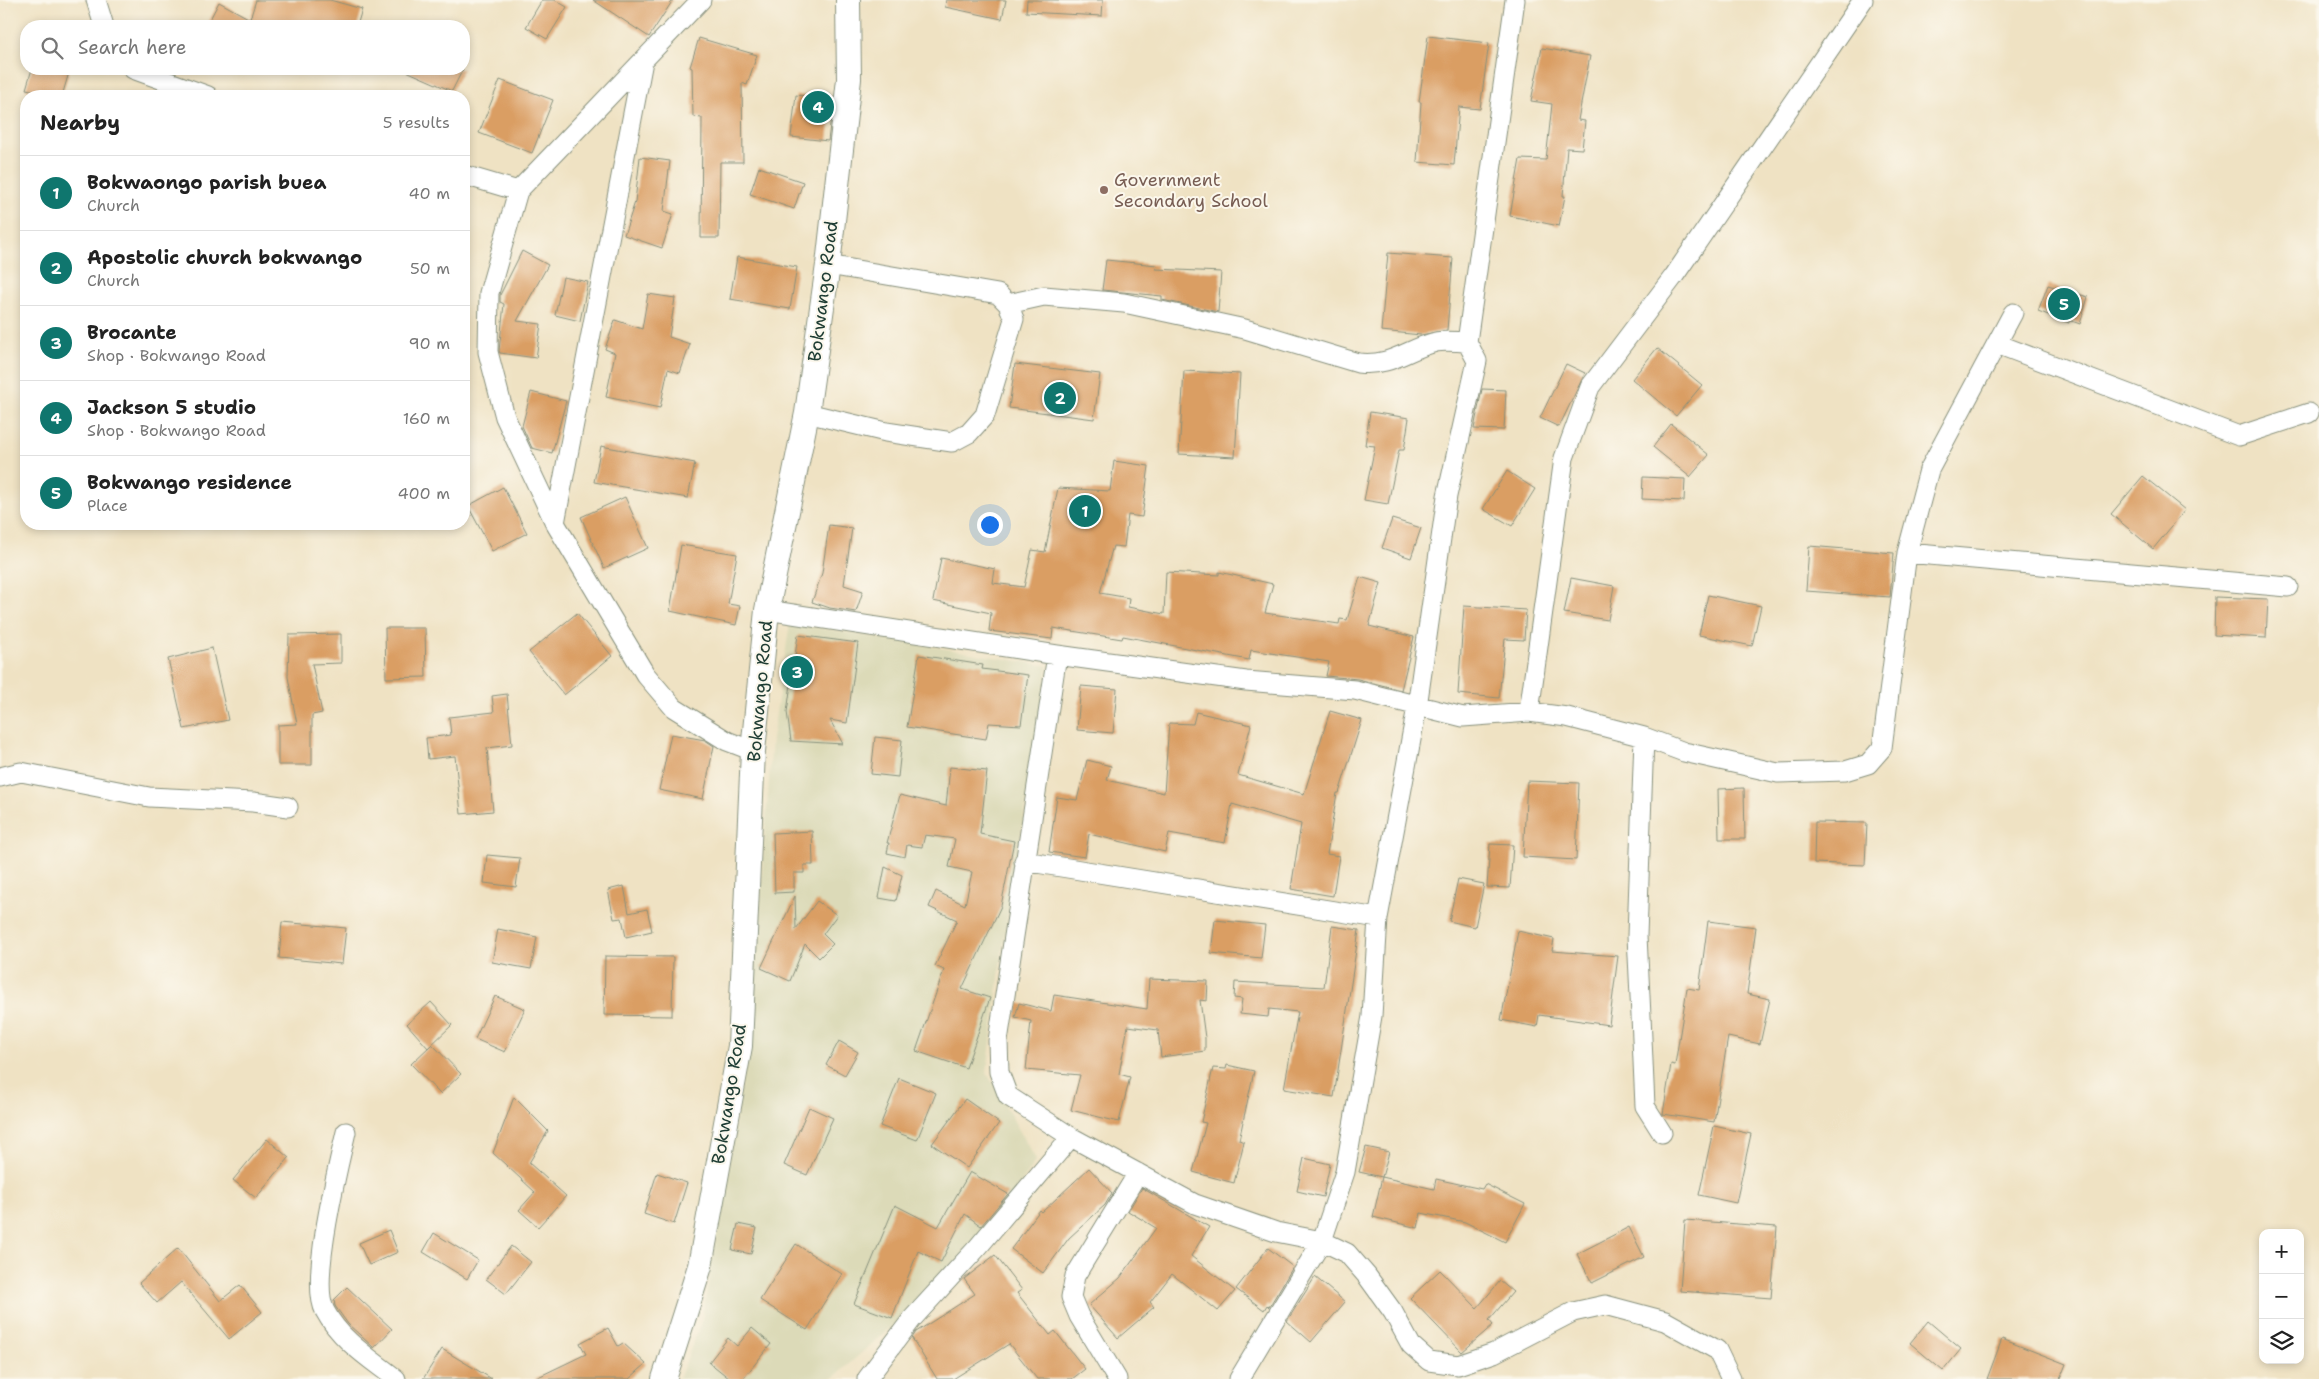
<!DOCTYPE html>
<html lang="en">
<head>
<meta charset="utf-8">
<style>
	:root { --surface:#fff; --page:#f6f6f6; --text:#222; --muted:#767676; --line:#e0e0e0; --accent:#0f766e }
	body { margin:0; font-family:"Shantell Sans",sans-serif; background:var(--page); color:var(--text) }
	.controls { position:absolute; right:15px; bottom:15px; display:grid; overflow:hidden; border-radius:10px; box-shadow:0 2px 8px #0003 }
	.controls button { width:45px; height:45px; display:grid; place-items:center; padding:0; border:0; border-bottom:1px solid var(--line); background:var(--surface); color:var(--text); font:25px sans-serif }
	.you { position:absolute; left:989px; top:524px; width:18px; height:18px; margin:-12px; border:4px solid #fff; border-radius:50%; background:#1a73e8; box-shadow:0 0 0 8px #1a73e833 }
	.badge { display:grid; place-items:center; width:32px; height:32px; border-radius:50%; background:var(--accent); color:#fff; font-size:16px; font-weight:700 }
	.pin { position:absolute; translate:-50% -50%; border:2px solid #fff; box-shadow:0 1px 5px #0006 }
	.list { margin:0; padding:0; list-style:none }
	h2 { display:flex; justify-content:space-between; align-items:center; height:65px; margin:0; padding:0 20px; font-size:21px }
	h2 small { font-size:16px; font-weight:400; color:var(--muted) }
	.list li { display:grid; grid-template-columns:32px 1fr auto; gap:15px; align-items:center; box-sizing:border-box; height:75px; padding:0 20px; border-top:1px solid var(--line) }
	.list b { display:block; font-size:19px; white-space:nowrap }
	.list p { margin:0; font-size:16px; white-space:nowrap; color:var(--muted) }
	.list em { font-size:16px; font-style:normal; color:var(--muted) }
	.icon { flex:none; width:28px; height:28px; fill:none; stroke:currentColor; stroke-width:2; stroke-linecap:round; stroke-linejoin:round }
	.map { position:relative; flex:none; width:2319px; height:1379px; overflow:hidden }
	.search { position:absolute; background:var(--surface); box-shadow:0 2px 8px #0003; left:20px; top:20px; width:450px; height:55px; display:flex; align-items:center; gap:12px; box-sizing:border-box; padding:0 18px; border-radius:20px; color:var(--muted); font-size:19px }
	.panel { position:absolute; background:var(--surface); box-shadow:0 2px 8px #0003; left:20px; top:90px; width:450px; height:440px; border-radius:20px }
	.map>svg:first-child { display:block }
	.built { fill:#dcdab8 }
	.building { fill:#da9e63 }
	.lines { fill:none; stroke-linecap:round; stroke-linejoin:round }
	.minor-casing { stroke:#87907c; stroke-width:21 }
	.tertiary-casing { stroke:#87907c; stroke-width:26 }
	.minor { stroke:#fff; stroke-width:19 }
	.tertiary { stroke:#fff; stroke-width:24 }
	.education-dot { fill:#8d6e63; stroke:#fbf7ec; stroke-width:2 }
	.labels { text-anchor:middle; dominant-baseline:central; stroke-width:4; stroke-linejoin:round; paint-order:stroke }
	.education-label { font-size:18px; fill:#785e54; stroke:#fbf7ec; text-anchor:start }
	.street-label { font-size:18px; fill:#1f3d34; stroke:#fbf7ec }
</style>
</head>
<body>
<div class="map">
<svg width="2319" height="1379" viewBox="0 0 2319 1379">
	<rect width="100%" height="100%" fill="#fbf7ec"/>
	<filter id="ink" filterUnits="userSpaceOnUse"><feTurbulence type="fractalNoise" baseFrequency=".02" numOctaves="2"/><feDisplacementMap in="SourceGraphic" scale="10" xChannelSelector="R" yChannelSelector="G"/><feConvolveMatrix kernelMatrix="1 2 1 2 8 2 1 2 1" color-interpolation-filters="sRGB"/></filter>
	<filter id="wash" filterUnits="userSpaceOnUse"><feTurbulence type="fractalNoise" baseFrequency=".0096" numOctaves="4" result="noise"/><feDisplacementMap in="SourceGraphic" scale="20" xChannelSelector="R" yChannelSelector="G"/><feGaussianBlur stdDeviation="1.12" result="paint"/><feColorMatrix in="noise" values="0 0 0 0 0 0 0 0 0 0 0 0 0 0 0 0 0 1.4 0 .05"/><feComposite in="paint" operator="in"/></filter>
	<g filter="url(#wash)">
		<rect width="100%" height="100%" fill="#efe2c3"/>
		<path class="built" d="M 790,623 L 1048,666 L 1001,960 L 987,1073 L 1036,1160 L 993,1227 L 902,1317 L 832,1379 L 679,1379 L 702,1320 L 750,1036 L 772,739 Z"/>
		<g id="blocks">
			<path class="building" d="M 256,0 L 330,0 L 362,9 L 357,26 L 220,26 L 209,21 L 219,2 L 250,19 Z
				M 542,0 L 555,0 L 567,7 L 547,39 L 526,27 Z
				M 593,0 L 673,0 L 649,37 Z
				M 946,0 L 1006,0 L 1002,19 L 945,7 Z
				M 1027,0 L 1103,0 L 1102,16 L 1026,12 Z
				M 1428,36 L 1489,43 L 1480,109 L 1459,107 L 1454,165 L 1417,162 L 1421,102 L 1419,102 Z
				M 699,38 L 757,55 L 747,85 L 742,83 L 743,162 L 720,162 L 719,238 L 701,238 L 702,118 L 693,117 L 692,68 L 690,67 Z
				M 1542,48 L 1590,56 L 1578,120 L 1585,121 L 1582,149 L 1567,148 L 1563,196 L 1565,196 L 1559,226 L 1510,216 L 1520,159 L 1546,160 L 1552,104 L 1531,101 Z
				M 32,69 L 70,69 L 62,96 L 26,89 Z
				M 402,69 L 463,69 L 452,91 Z
				M 500,80 L 553,100 L 532,153 L 479,133 Z
				M 796,95 L 833,99 L 828,141 L 791,137 Z
				M 640,157 L 670,161 L 664,211 L 673,214 L 662,248 L 624,235 L 635,202 Z
				M 759,167 L 803,182 L 794,209 L 750,194 Z
				M 522,251 L 548,265 L 517,321 L 541,324 L 536,358 L 500,353 L 499,351 L 504,304 L 500,302 L 500,295 Z
				M 1388,253 L 1453,258 L 1447,330 L 1421,335 L 1381,331 Z
				M 737,257 L 797,267 L 790,309 L 730,299 Z
				M 1106,260 L 1157,265 L 1156,269 L 1221,272 L 1218,312 L 1162,300 L 1162,296 L 1102,290 Z
				M 563,277 L 588,282 L 580,321 L 555,315 Z
				M 2048,285 L 2088,297 L 2080,324 L 2069,320 L 2069,323 L 2038,311 Z
				M 648,294 L 675,298 L 669,337 L 690,344 L 680,373 L 668,369 L 660,408 L 606,397 L 615,353 L 605,349 L 615,320 L 642,329 Z
				M 1657,348 L 1702,385 L 1676,416 L 1632,379 Z
				M 1015,364 L 1100,374 L 1094,419 L 1009,408 Z
				M 1566,364 L 1585,373 L 1559,427 L 1540,418 Z
				M 1184,371 L 1240,374 L 1235,457 L 1179,454 Z
				M 1482,389 L 1506,390 L 1504,430 L 1474,429 Z
				M 531,392 L 566,401 L 552,453 L 532,448 L 522,426 Z
				M 1370,412 L 1409,418 L 1404,450 L 1399,450 L 1388,504 L 1364,500 L 1375,446 L 1365,445 Z
				M 1671,424 L 1709,455 L 1690,477 L 1653,447 Z
				M 601,446 L 695,463 L 688,498 L 594,482 Z
				M 1114,461 L 1149,466 L 1142,517 L 1128,515 L 1124,547 L 1113,546 L 1100,593 L 1129,598 L 1128,607 L 1164,614 L 1166,572 L 1219,575 L 1219,572 L 1273,584 L 1265,613 L 1339,624 L 1340,619 L 1347,620 L 1360,577 L 1381,583 L 1369,626 L 1414,637 L 1401,690 L 1358,679 L 1326,676 L 1329,662 L 1251,650 L 1249,660 L 1123,636 L 1122,639 L 1053,628 L 1052,639 L 989,631 L 991,613 L 933,601 L 941,558 L 995,569 L 993,583 L 1024,587 L 1032,550 L 1045,552 L 1058,488 L 1110,491 Z
				M 1507,471 L 1535,489 L 1512,526 L 1483,509 Z
				M 2143,476 L 2185,510 L 2153,549 L 2111,514 Z
				M 1643,477 L 1685,479 L 1684,501 L 1642,499 Z
				M 503,487 L 527,533 L 492,551 L 468,506 Z
				M 625,497 L 648,548 L 604,568 L 581,517 Z
				M 1392,519 L 1421,528 L 1411,558 L 1382,548 Z
				M 829,525 L 852,528 L 844,585 L 863,591 L 856,612 L 830,608 L 812,602 L 822,573 Z
				M 681,545 L 737,554 L 728,604 L 740,606 L 736,625 L 670,611 Z
				M 1809,546 L 1894,553 L 1890,597 L 1806,591 Z
				M 1571,578 L 1614,586 L 1608,620 L 1564,613 Z
				M 1708,595 L 1761,606 L 1752,646 L 1699,635 Z
				M 2215,597 L 2268,599 L 2266,638 L 2214,635 Z
				M 1464,606 L 1526,610 L 1524,640 L 1505,639 L 1499,698 L 1458,694 Z
				M 577,613 L 612,656 L 564,695 L 529,652 Z
				M 385,628 L 425,628 L 426,677 L 386,678 Z
				M 341,634 L 341,663 L 312,664 L 322,713 L 312,715 L 312,765 L 278,765 L 278,725 L 297,724 L 288,677 L 289,635 Z
				M 798,635 L 858,643 L 847,723 L 830,720 L 843,744 L 791,741 L 787,712 Z
				M 212,648 L 228,720 L 184,729 L 168,659 Z
				M 919,655 L 983,665 L 982,669 L 1028,675 L 1021,725 L 989,723 L 986,739 L 907,727 Z
				M 1081,686 L 1117,689 L 1113,733 L 1077,730 Z
				M 507,694 L 512,745 L 487,748 L 493,811 L 461,814 L 455,756 L 428,759 L 426,738 L 451,735 L 449,717 L 494,712 L 492,696 Z
				M 1330,711 L 1362,720 L 1339,793 L 1337,793 L 1327,854 L 1339,856 L 1333,896 L 1291,889 L 1301,824 L 1232,804 L 1225,843 L 1169,833 L 1165,852 L 1089,834 L 1085,857 L 1049,852 L 1057,797 L 1077,800 L 1087,760 L 1111,766 L 1107,780 L 1164,793 L 1169,723 L 1193,724 L 1196,712 L 1251,725 L 1238,775 L 1304,794 Z
				M 671,734 L 705,740 L 714,746 L 703,799 L 659,790 Z
				M 875,737 L 902,740 L 898,777 L 871,774 Z
				M 950,767 L 987,771 L 980,834 L 1014,841 L 1001,906 L 962,989 L 990,998 L 966,1068 L 916,1051 L 944,970 L 935,966 L 957,920 L 929,907 L 936,891 L 965,905 L 972,872 L 949,867 L 955,839 L 925,835 L 922,847 L 907,845 L 905,857 L 887,853 L 889,843 L 887,843 L 900,795 L 946,806 Z
				M 1527,781 L 1579,783 L 1576,860 L 1523,857 Z
				M 1744,788 L 1745,839 L 1719,839 L 1718,789 Z
				M 1815,822 L 1867,823 L 1865,865 L 1814,863 Z
				M 812,831 L 813,865 L 804,865 L 804,873 L 794,873 L 794,892 L 775,893 L 773,833 Z
				M 1490,844 L 1513,845 L 1510,888 L 1487,887 Z
				M 487,855 L 520,858 L 516,887 L 484,883 Z
				M 885,867 L 902,875 L 896,901 L 879,898 Z
				M 1458,879 L 1484,884 L 1475,927 L 1449,921 Z
				M 624,886 L 629,913 L 647,909 L 652,931 L 626,937 L 622,918 L 614,919 L 608,890 Z
				M 795,896 L 796,929 L 817,901 L 837,915 L 823,934 L 833,944 L 819,958 L 805,944 L 790,981 L 761,968 Z
				M 1215,920 L 1265,925 L 1261,958 L 1211,953 Z
				M 1708,921 L 1756,927 L 1747,994 L 1770,999 L 1760,1044 L 1728,1037 L 1714,1122 L 1663,1114 L 1671,1064 L 1675,1065 L 1687,988 L 1699,990 Z
				M 282,922 L 346,928 L 342,964 L 279,958 Z
				M 1332,926 L 1359,930 L 1334,1097 L 1284,1089 L 1298,1012 L 1269,1009 L 1268,1017 L 1240,1014 L 1242,999 L 1234,998 L 1235,982 L 1324,987 Z
				M 498,929 L 537,937 L 531,969 L 492,962 Z
				M 1518,931 L 1554,939 L 1552,951 L 1618,956 L 1609,1025 L 1539,1015 L 1537,1027 L 1501,1020 Z
				M 605,956 L 673,957 L 672,1016 L 604,1015 Z
				M 1149,979 L 1208,981 L 1207,1001 L 1200,1000 L 1205,1038 L 1205,1051 L 1161,1057 L 1158,1030 L 1128,1026 L 1119,1074 L 1130,1077 L 1119,1122 L 1071,1110 L 1080,1075 L 1026,1070 L 1031,1021 L 1015,1017 L 1019,1003 L 1051,1011 L 1054,995 L 1147,1009 Z
				M 495,996 L 525,1009 L 505,1052 L 475,1039 Z
				M 431,1002 L 452,1025 L 428,1048 L 407,1024 Z
				M 839,1041 L 858,1052 L 845,1075 L 826,1065 Z
				M 432,1044 L 461,1074 L 440,1094 L 411,1064 Z
				M 1227,1065 L 1254,1071 L 1239,1140 L 1244,1142 L 1234,1183 L 1193,1172 L 1206,1123 L 1201,1122 L 1213,1068 L 1226,1069 Z
				M 899,1078 L 936,1093 L 917,1140 L 880,1126 Z
				M 514,1097 L 548,1131 L 529,1163 L 566,1196 L 538,1227 L 519,1210 L 535,1192 L 493,1153 Z
				M 965,1099 L 999,1123 L 967,1168 L 932,1144 Z
				M 809,1107 L 833,1118 L 807,1175 L 784,1165 Z
				M 1714,1126 L 1751,1134 L 1736,1203 L 1699,1195 Z
				M 267,1139 L 289,1158 L 256,1198 L 233,1180 Z
				M 1366,1147 L 1389,1152 L 1382,1177 L 1359,1172 Z
				M 1304,1158 L 1330,1164 L 1323,1197 L 1297,1191 Z
				M 1089,1168 L 1112,1193 L 1105,1205 L 1069,1238 L 1043,1273 L 1011,1249 L 1040,1210 L 1042,1212 Z
				M 970,1172 L 1008,1194 L 981,1226 L 965,1214 L 941,1262 L 918,1251 L 892,1318 L 854,1304 L 895,1205 L 938,1227 Z
				M 657,1173 L 687,1183 L 674,1224 L 644,1214 Z
				M 1382,1177 L 1434,1189 L 1436,1179 L 1482,1189 L 1485,1184 L 1525,1204 L 1505,1242 L 1465,1222 L 1421,1213 L 1418,1228 L 1373,1217 Z
				M 1142,1188 L 1209,1227 L 1191,1256 L 1235,1291 L 1218,1311 L 1172,1274 L 1150,1302 L 1154,1307 L 1118,1338 L 1089,1305 L 1120,1278 L 1156,1228 L 1128,1211 Z
				M 1685,1220 L 1777,1227 L 1771,1298 L 1680,1291 Z
				M 738,1224 L 757,1228 L 751,1254 L 732,1250 Z
				M 1629,1227 L 1644,1257 L 1592,1283 L 1577,1254 Z
				M 389,1230 L 398,1252 L 369,1265 L 359,1243 Z
				M 434,1233 L 478,1260 L 467,1279 L 423,1252 Z
				M 796,1244 L 842,1274 L 807,1330 L 760,1300 Z
				M 511,1246 L 531,1262 L 506,1294 L 486,1279 Z
				M 178,1248 L 220,1301 L 240,1285 L 262,1312 L 229,1339 L 181,1282 L 157,1303 L 139,1283 Z
				M 1268,1248 L 1293,1267 L 1269,1307 L 1267,1305 L 1264,1310 L 1236,1289 Z
				M 995,1255 L 1022,1290 L 1017,1293 L 1050,1335 L 1055,1331 L 1085,1369 L 1072,1379 L 1037,1379 L 1009,1344 L 953,1379 L 937,1379 L 912,1338 L 916,1332 L 975,1294 L 964,1279 Z
				M 1440,1270 L 1477,1308 L 1500,1281 L 1513,1292 L 1489,1320 L 1493,1325 L 1462,1352 L 1410,1298 Z
				M 1315,1277 L 1345,1302 L 1311,1342 L 1287,1321 Z
				M 347,1287 L 392,1329 L 374,1348 L 348,1324 L 335,1306 L 334,1300 Z
				M 1928,1321 L 1961,1349 L 1943,1371 L 1910,1343 Z
				M 608,1328 L 618,1346 L 623,1343 L 646,1364 L 629,1379 L 534,1379 L 586,1354 L 580,1343 Z
				M 752,1328 L 771,1344 L 743,1379 L 730,1379 L 709,1362 L 728,1338 L 737,1346 Z
				M 2002,1339 L 2066,1364 L 2060,1379 L 1987,1379 Z
				M 442,1349 L 492,1379 L 423,1379 Z"/>
		</g>
	</g>
	<g filter="url(#ink)">
		<use href="#blocks" fill-opacity="0" stroke="#87907c" stroke-width="1"/>
		<g class="lines">
			<defs>
				<path id="minor" d="M 96,0 L 104,26
					M 133,69 L 208,96
					M 464,175 L 518,191 L 701,0
					M 518,191 L 489,293 L 488,352 L 505,417 L 555,523 L 645,674 L 674,708 L 727,741 L 753,751
					M 1008,304 L 1044,296 L 1124,303 L 1245,329 L 1358,363 C 1391,367 1407,349 1436,342 C 1445,340 1458,342 1467,342
					M 1997,344 L 2239,436 L 2309,413
					M 807,413 L 886,432 L 952,442 L 969,433 L 985,415 L 1014,319 L 1008,304 L 998,294 L 828,265
					M 555,523 L 643,61
					M 1907,553 L 2288,587
					M 767,610 L 1057,655 L 1246,681 L 1355,690 L 1463,717 L 1529,712 L 1567,717 L 1644,737 L 1684,752 L 1778,773 L 1845,771 L 1868,764 L 1882,748 L 1907,553 L 1929,470 L 2013,313
					M 1057,655 L 998,1041 L 999,1072 L 1008,1096 L 1071,1137 L 1195,1204 L 1276,1232 L 1322,1241 L 1347,1253 L 1367,1276 L 1393,1312 L 1411,1345 L 1429,1361 L 1458,1365 L 1494,1353 L 1573,1312 L 1605,1305 L 1665,1321 L 1717,1350 L 1731,1379
					M 1529,712 L 1564,458 L 1590,387 L 1674,276 L 1863,0
					M 1644,737 L 1637,936 L 1641,1016 L 1645,1106 L 1662,1133
					M 0,777 L 21,772 L 149,797 L 253,802 L 288,807
					M 1024,861 L 1378,918
					M 346,1132 C 338,1167 309,1282 325,1311 C 341,1341 371,1359 396,1379
					M 867,1379 L 912,1319 L 978,1247 L 1071,1137
					M 1117,1379 L 1079,1316 L 1071,1297 L 1075,1276 L 1138,1173
					M 1239,1379 L 1322,1241 L 1345,1172 L 1372,1016 L 1378,918 L 1417,707 L 1447,496 L 1477,361 L 1467,342 L 1515,0"/>
				<path id="tertiary" d="M 664,1379 L 700,1266 L 740,1046 L 753,751 L 767,610 L 807,413 L 828,265 L 849,79 L 848,0"/>
			</defs>
			<use href="#minor" class="minor-casing"/>
			<use href="#tertiary" class="tertiary-casing"/>
			<use href="#minor" class="minor"/>
			<use href="#tertiary" class="tertiary"/>
		</g>
	</g>
	<circle class="education-dot" cx="1104" cy="190" r="5"/>
	<g class="labels">
		<g class="education-label">
			<text x="1114" y="180">Government<tspan x="1114" dy="21">Secondary School</tspan></text>
		</g>
		<g class="street-label">
			<text transform="translate(823 291) rotate(-83)">Bokwango Road</text>
			<text transform="translate(760 691) rotate(-85)">Bokwango Road</text>
			<text transform="translate(729 1094) rotate(-81)">Bokwango Road</text>
		</g>
	</g>
</svg>
<div class="controls">
<button>+</button>
<button>−</button>
<button><svg class="icon" aria-label="layers" viewBox="0 0 24 24"><path d="M12 4l9 5-9 5-9-5zM3 14l9 5 9-5"/></svg></button>
</div>
<div class="you"></div>
<div class="pin badge" style="left:1085px;top:511px">1</div>
<div class="pin badge" style="left:1060px;top:398px">2</div>
<div class="pin badge" style="left:797px;top:672px">3</div>
<div class="pin badge" style="left:818px;top:107px">4</div>
<div class="pin badge" style="left:2064px;top:304px">5</div>
<div class="search"><svg class="icon" aria-label="search" viewBox="0 0 24 24"><circle cx="10" cy="10" r="6"/><path d="M15 15l6 6"/></svg>Search here</div>
<section class="panel">
<h2>Nearby<small>5 results</small></h2>
<ul class="list">
<li><span class="badge">1</span><div><b>Bokwaongo parish buea</b><p>Church</p></div><em>40 m</em></li>
<li><span class="badge">2</span><div><b>Apostolic church bokwango</b><p>Church</p></div><em>50 m</em></li>
<li><span class="badge">3</span><div><b>Brocante</b><p>Shop · Bokwango Road</p></div><em>90 m</em></li>
<li><span class="badge">4</span><div><b>Jackson 5 studio</b><p>Shop · Bokwango Road</p></div><em>160 m</em></li>
<li><span class="badge">5</span><div><b>Bokwango residence</b><p>Place</p></div><em>400 m</em></li>
</ul>
</section>
</div>
</body>
</html>
